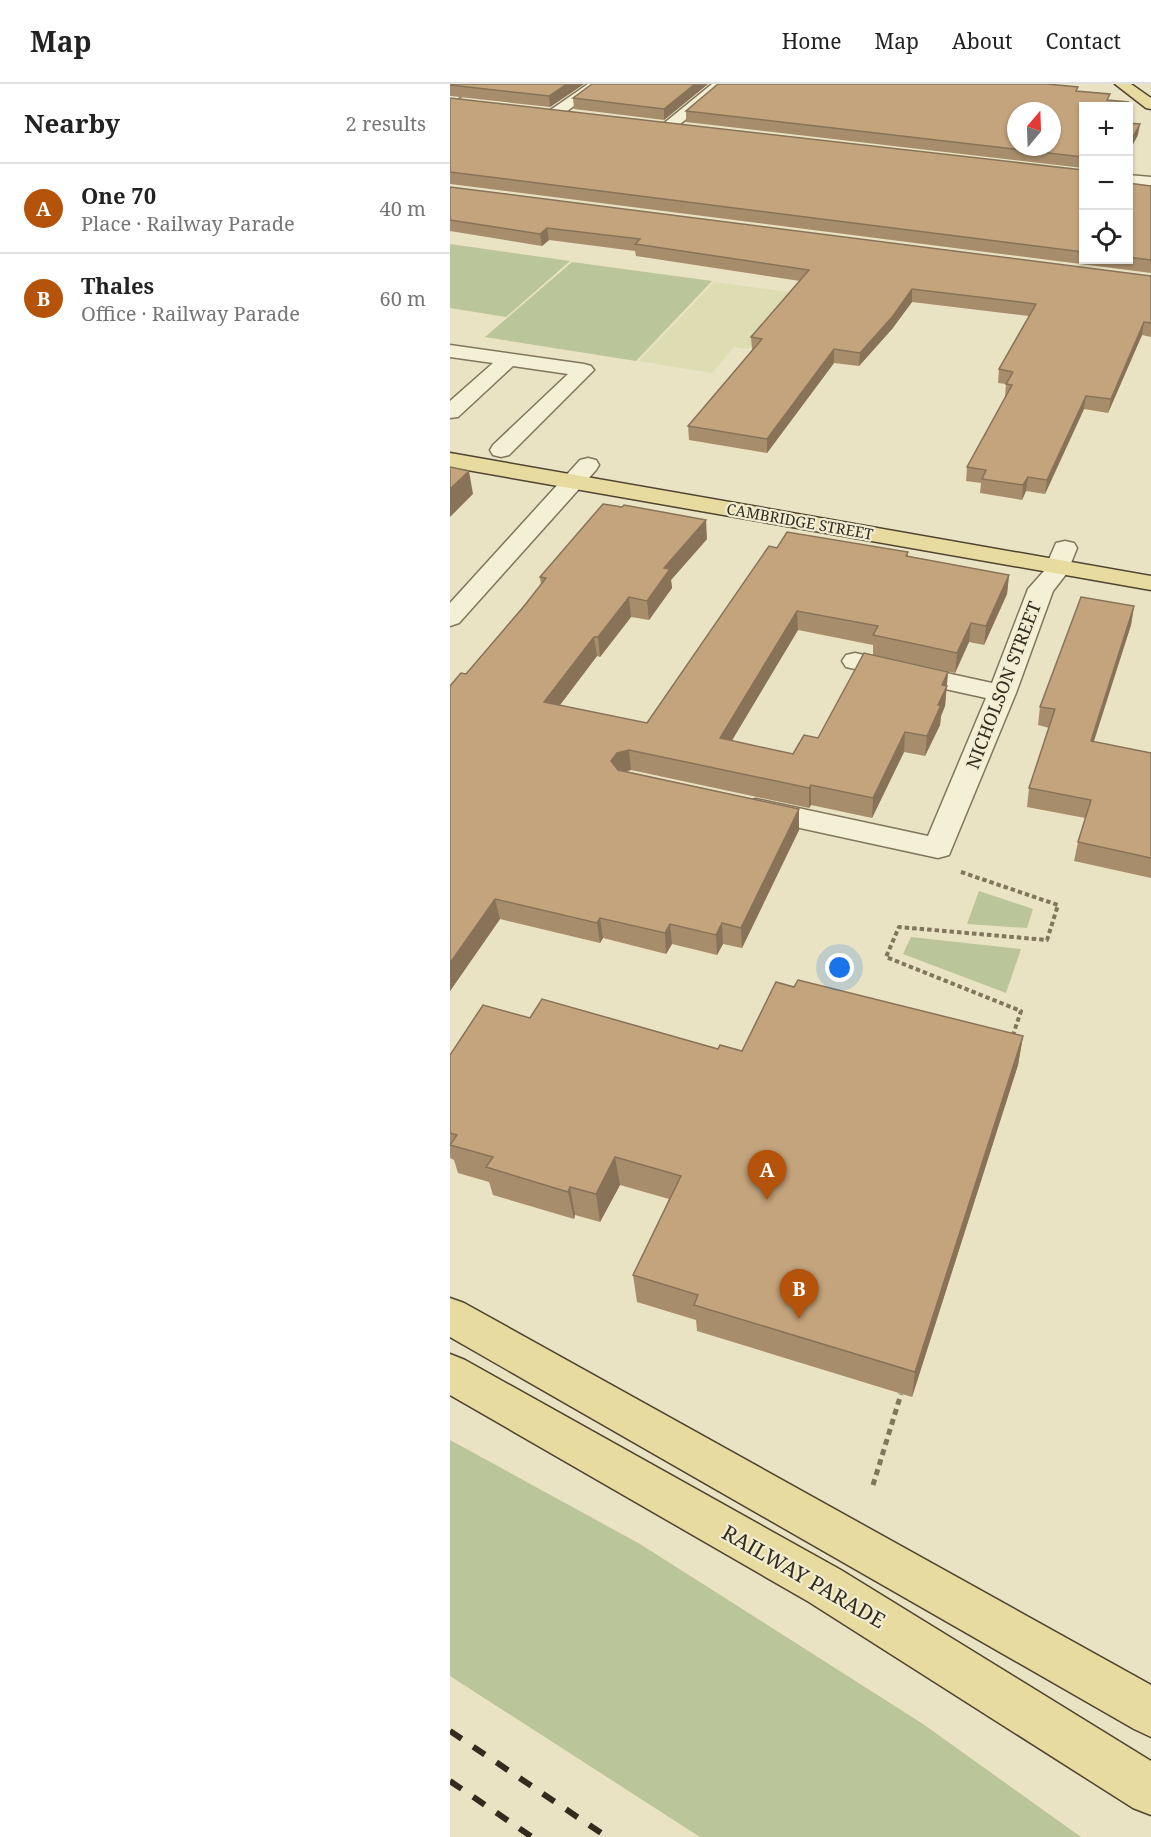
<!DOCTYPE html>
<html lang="en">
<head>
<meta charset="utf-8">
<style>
	:root { --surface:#fff; --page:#f2f2f2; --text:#222; --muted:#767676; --line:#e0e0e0; --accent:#b45309 }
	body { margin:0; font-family:"Noto Serif",serif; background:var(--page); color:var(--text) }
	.controls { position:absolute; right:18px; top:18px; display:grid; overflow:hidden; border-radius:0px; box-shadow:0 2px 4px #0004 }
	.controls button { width:54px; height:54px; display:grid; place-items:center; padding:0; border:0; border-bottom:2px solid var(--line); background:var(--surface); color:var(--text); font:30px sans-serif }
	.compass { position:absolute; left:557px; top:18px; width:54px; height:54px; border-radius:50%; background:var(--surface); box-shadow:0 2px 4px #0004; rotate:19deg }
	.you { position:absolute; left:390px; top:884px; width:21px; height:21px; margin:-15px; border:4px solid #fff; border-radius:50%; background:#1a73e8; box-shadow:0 0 0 9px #1a73e833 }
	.badge { display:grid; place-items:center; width:39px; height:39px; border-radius:50%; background:var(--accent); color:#fff; font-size:20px; font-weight:700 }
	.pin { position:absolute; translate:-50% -50px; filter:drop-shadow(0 2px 3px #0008) }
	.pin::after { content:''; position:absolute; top:32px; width:21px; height:18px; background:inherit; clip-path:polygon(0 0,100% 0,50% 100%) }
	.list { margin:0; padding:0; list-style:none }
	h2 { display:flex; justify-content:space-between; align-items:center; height:78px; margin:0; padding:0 24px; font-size:26px }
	h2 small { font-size:20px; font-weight:400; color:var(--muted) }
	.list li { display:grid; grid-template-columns:39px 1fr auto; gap:18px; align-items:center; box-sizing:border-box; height:90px; padding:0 24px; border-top:2px solid var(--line) }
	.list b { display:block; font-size:22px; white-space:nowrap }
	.list p { margin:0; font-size:20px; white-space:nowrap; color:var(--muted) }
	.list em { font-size:20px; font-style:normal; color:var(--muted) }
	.icon { flex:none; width:33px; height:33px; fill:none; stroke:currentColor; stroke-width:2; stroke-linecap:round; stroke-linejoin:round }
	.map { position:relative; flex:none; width:701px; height:1753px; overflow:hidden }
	header { display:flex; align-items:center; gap:36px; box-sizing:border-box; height:84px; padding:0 30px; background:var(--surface); border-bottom:2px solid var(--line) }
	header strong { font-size:28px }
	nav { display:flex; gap:33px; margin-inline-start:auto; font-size:21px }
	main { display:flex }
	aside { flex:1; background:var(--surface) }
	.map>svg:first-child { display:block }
	.farmland { fill:#dddcb2 }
	.green { fill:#bac599 }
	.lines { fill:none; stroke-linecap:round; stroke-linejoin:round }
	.minor-casing { stroke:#81755c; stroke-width:3 }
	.major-casing { stroke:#4f4330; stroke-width:3 }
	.path-far1 { stroke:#81755c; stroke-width:4; stroke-dasharray:4.5 3; stroke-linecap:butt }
	.path { stroke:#81755c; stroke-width:5; stroke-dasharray:6 4.5; stroke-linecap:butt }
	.minor { fill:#f4f0d5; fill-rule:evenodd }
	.major { fill:#e8db9f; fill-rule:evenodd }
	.rail { stroke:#322b1e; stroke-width:6; stroke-dasharray:14 14; stroke-linecap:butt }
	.wall { fill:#a88d6c }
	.shaded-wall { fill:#887358 }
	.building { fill:#c3a47d; stroke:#887358; stroke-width:1.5; fill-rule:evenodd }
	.labels { text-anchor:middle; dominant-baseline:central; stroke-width:4.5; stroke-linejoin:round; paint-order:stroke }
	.far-street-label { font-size:15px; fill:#322b1e; stroke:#f1ecd2 }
	.street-label { font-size:18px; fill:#322b1e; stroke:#f1ecd2 }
	.near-street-label { font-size:21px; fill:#322b1e; stroke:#f1ecd2 }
</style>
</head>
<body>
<header>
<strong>Map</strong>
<nav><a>Home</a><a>Map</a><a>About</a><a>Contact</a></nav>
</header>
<main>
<aside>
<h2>Nearby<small>2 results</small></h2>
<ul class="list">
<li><span class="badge">A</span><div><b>One 70</b><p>Place · Railway Parade</p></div><em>40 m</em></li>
<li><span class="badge">B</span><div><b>Thales</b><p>Office · Railway Parade</p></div><em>60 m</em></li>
</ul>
</aside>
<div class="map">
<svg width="701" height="1753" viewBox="0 0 701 1753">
	<rect width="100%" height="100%" fill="#e9e3c3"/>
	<path class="farmland" d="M 264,198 L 347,209 L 299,265 L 284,263 L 262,289 L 189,277 Z"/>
	<path class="green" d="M 0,160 L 120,177 L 56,233 L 0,224 Z
		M 122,178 L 262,197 L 186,277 L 35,253 Z
		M 529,807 L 583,825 L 577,844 L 517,840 Z
		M 461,853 L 571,865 L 556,909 L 453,870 Z
		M 0,1356 L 190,1460 L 473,1640 L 631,1753 L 250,1753 L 0,1592 Z"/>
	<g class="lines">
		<defs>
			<path id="minor" d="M 14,0 L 31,0 L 0,19 L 0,9 Z
				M 138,0 L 154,0 L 109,33 L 99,33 L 97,30 L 99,27 Z
				M 262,0 L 278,0 L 223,46 L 213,46 L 210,43 L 213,40 Z
				M 678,91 L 701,93 L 701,103 L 678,101 Z
				M 0,261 L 134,280 L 141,282 L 144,286 L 59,371 L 51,373 L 43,371 L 40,366 L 43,361 L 118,290 L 63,282 L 8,333 L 0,334 L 0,317 L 43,279 L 0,273 Z
				M 138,374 L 146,376 L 149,381 L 146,386 L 9,539 L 0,542 L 0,519 L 130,376 Z
				M 615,457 L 624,459 L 627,464 L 617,489 L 603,507 L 566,609 L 499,771 L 488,774 L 295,732 L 291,725 L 295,718 L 306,715 L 478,752 L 536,614 L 396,583 L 392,577 L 396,571 L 405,569 L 542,599 L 578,505 L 594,487 L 606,459 Z"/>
			<path id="major" d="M 665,0 L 681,0 L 701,14 L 701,25 L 696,24 Z
				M 0,369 L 701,492 L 701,506 L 0,383 Z
				M 0,1214 L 14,1219 L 701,1601 L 701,1653 L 684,1645 L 0,1253 Z
				M 0,1270 L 15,1276 L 391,1486 L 701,1677 L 701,1731 L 683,1724 L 359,1518 L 0,1311 Z"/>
		</defs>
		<use href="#minor" class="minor-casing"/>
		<use href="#major" class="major-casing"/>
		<path class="path-far1" d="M 511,788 L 608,821 L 597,856 L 449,843 L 436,873 L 571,927 L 562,954"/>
		<path class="path" d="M 423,1401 L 451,1310"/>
		<use href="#minor" class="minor"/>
		<use href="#major" class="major"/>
		<path class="rail" d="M 0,1647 L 157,1753
			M 0,1697 L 82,1753"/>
	</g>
	<path class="wall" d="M 0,0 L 134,0 L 100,23 L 0,12 Z
		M 258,0 L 214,36 L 124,25 L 123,14 Z
		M 628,7 L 659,16 L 678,18 L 678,22 L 633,22 L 633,84 L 236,38 L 236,27 Z
		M 0,14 L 633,86 L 633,176 L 678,176 L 678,99 L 701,102 L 701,189 L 0,100 Z
		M 0,103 L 701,192 L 701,253 L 692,251 L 658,329 L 634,325 L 595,410 L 576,407 L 572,416 L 530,409 L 531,399 L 516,397 L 517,383 L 555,313 L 556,300 L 548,299 L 549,285 L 579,232 L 462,218 L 442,245 L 409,282 L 384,279 L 317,369 L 239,356 L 238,342 L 302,266 L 301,253 L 350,197 L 186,172 L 185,167 L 99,156 L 92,162 L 0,147 Z
		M 257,455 L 221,496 L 222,504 L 199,536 L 181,533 L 150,573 L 147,572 L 110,621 L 197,639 L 327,464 L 458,468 L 458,472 L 559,491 L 557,510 L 534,561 L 519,558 L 505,589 L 423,571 L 423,561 L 348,546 L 281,657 L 343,670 L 368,654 L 498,588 L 495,622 L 491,632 L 490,641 L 475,672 L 454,668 L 422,734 L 361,721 L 359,724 L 181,686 L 175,687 L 349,725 L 349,746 L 292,864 L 273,860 L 267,871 L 222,860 L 216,870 L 153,854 L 150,859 L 50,835 L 0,907 L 16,590 L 91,501 L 90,493 Z
		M 684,522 L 681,541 L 643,658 L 701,669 L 701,794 L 624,777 L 628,758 L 635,734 L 577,723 L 579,704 L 599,644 L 588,641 L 590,623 Z
		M 344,903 L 573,952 L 568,981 L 462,1313 L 247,1247 L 246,1236 L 187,1218 L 183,1191 L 219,1115 L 170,1101 L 150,1138 L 125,1131 L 124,1135 L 43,1111 L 39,1098 L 8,1089 L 4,1076 L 0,1074 L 0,971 L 80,934 L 268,965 L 292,967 Z"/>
	<path class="shaded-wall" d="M 117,0 L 134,0 L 100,23 L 99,12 Z
		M 245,0 L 258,0 L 214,36 L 214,25 Z
		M 690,40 L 688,51 L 678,70 L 678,62 Z
		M 97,144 L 99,156 L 92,162 L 90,150 Z
		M 462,205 L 462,218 L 442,245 L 409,282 L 410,269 Z
		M 694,238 L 692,251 L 658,329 L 661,315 Z
		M 384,265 L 384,279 L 317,369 L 317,355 Z
		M 636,312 L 634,325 L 595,410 L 597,396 Z
		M 19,387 L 23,410 L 0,433 L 0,405 Z
		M 578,393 L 576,407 L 572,416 L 573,401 Z
		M 256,436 L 257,455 L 221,496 L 222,504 L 199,536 L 197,517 L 214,484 Z
		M 559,491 L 557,510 L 534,561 L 536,542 Z
		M 179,513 L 181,533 L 150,573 L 148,553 Z
		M 684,522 L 681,541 L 638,676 L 641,657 Z
		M 347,527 L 348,546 L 271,675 L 270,654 Z
		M 521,539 L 519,558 L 505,589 L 507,569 Z
		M 144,553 L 147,572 L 97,638 L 94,618 Z
		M 498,588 L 495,622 L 491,632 L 490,641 L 475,672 L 477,652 L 488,621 L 492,601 Z
		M 455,648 L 454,668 L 422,734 L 423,714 Z
		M 179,666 L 181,686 L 169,689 L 161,677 L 167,669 Z
		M 361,701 L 361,721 L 359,724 L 359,704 Z
		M 349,725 L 349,746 L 292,864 L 291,844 Z
		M 45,815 L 50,835 L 0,907 L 0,879 Z
		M 150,834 L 153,854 L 150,859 L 147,839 Z
		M 272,839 L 273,860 L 267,871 L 266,851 Z
		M 220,840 L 222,860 L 216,870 L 215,849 Z
		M 573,952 L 568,981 L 462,1313 L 465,1288 Z
		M 165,1073 L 170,1101 L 150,1138 L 146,1110 Z
		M 120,1103 L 125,1131 L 124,1135 L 118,1108 Z"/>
	<path class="building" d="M 0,0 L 117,0 L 99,12 L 0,1 Z
		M 142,0 L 245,0 L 214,25 L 123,14 Z
		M 268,0 L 597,0 L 628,3 L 626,7 L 660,10 L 657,16 L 678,18 L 676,22 L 633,22 L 633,73 L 236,27 ZM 566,27 L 602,27 L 602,63 L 566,63 Z
		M 0,14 L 633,86 L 633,168 L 0,88 Z
		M 678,39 L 690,40 L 678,62 Z
		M 678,99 L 701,102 L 701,176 L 678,173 Z
		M 0,103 L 701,192 L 701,239 L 694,238 L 661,315 L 636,312 L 597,396 L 578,393 L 573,401 L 532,395 L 536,386 L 517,383 L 562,301 L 556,300 L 563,288 L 549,285 L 586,220 L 462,205 L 443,232 L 410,269 L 384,265 L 317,355 L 238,342 L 312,255 L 301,253 L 359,186 L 185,160 L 190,155 L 97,144 L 90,150 L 0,136 Z
		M 0,383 L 19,387 L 0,405 Z
		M 153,420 L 172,423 L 174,421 L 256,436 L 214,484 L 220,485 L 197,517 L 179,513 L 148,553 L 144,553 L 94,618 L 197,639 L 319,462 L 327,464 L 337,448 L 458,468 L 456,472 L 559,491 L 536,542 L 521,539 L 507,569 L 423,551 L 428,542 L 347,527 L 270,654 L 343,670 L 354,651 L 368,654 L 414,569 L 498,588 L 492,601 L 497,602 L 488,621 L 491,621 L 477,652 L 455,648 L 423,714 L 361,701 L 359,704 L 179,666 L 167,669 L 161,677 L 168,686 L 349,725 L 291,844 L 272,839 L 266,851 L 220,840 L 215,849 L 150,834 L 147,839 L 45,815 L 0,879 L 0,602 L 11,589 L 16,590 L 75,521 L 96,494 L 90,493 Z
		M 631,513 L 684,522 L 641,657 L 701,669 L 701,774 L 628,758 L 641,716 L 579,704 L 605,625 L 590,623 Z
		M 348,896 L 573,952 L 465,1288 L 244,1221 L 248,1211 L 183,1191 L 231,1092 L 165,1073 L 146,1110 L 120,1103 L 118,1108 L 36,1083 L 43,1073 L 0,1061 L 7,1051 L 0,1049 L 0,971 L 33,921 L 80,934 L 92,915 L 268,965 L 270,961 L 292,967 L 326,898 L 344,903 Z"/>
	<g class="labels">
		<g class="far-street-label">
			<text transform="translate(350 437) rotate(10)">CAMBRIDGE STREET</text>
		</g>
		<g class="street-label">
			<text transform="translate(553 601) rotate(-69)">NICHOLSON STREET</text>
		</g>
		<g class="near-street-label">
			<text transform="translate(354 1492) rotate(30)">RAILWAY PARADE</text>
		</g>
	</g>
</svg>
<div class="controls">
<button>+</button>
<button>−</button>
<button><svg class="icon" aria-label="locate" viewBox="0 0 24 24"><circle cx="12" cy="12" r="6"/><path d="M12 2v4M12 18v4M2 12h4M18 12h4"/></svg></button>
</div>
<svg class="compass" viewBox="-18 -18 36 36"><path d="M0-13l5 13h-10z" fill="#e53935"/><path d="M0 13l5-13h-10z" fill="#767676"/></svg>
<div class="you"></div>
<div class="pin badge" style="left:317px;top:1116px">A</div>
<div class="pin badge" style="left:349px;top:1235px">B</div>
</div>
</main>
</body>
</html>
